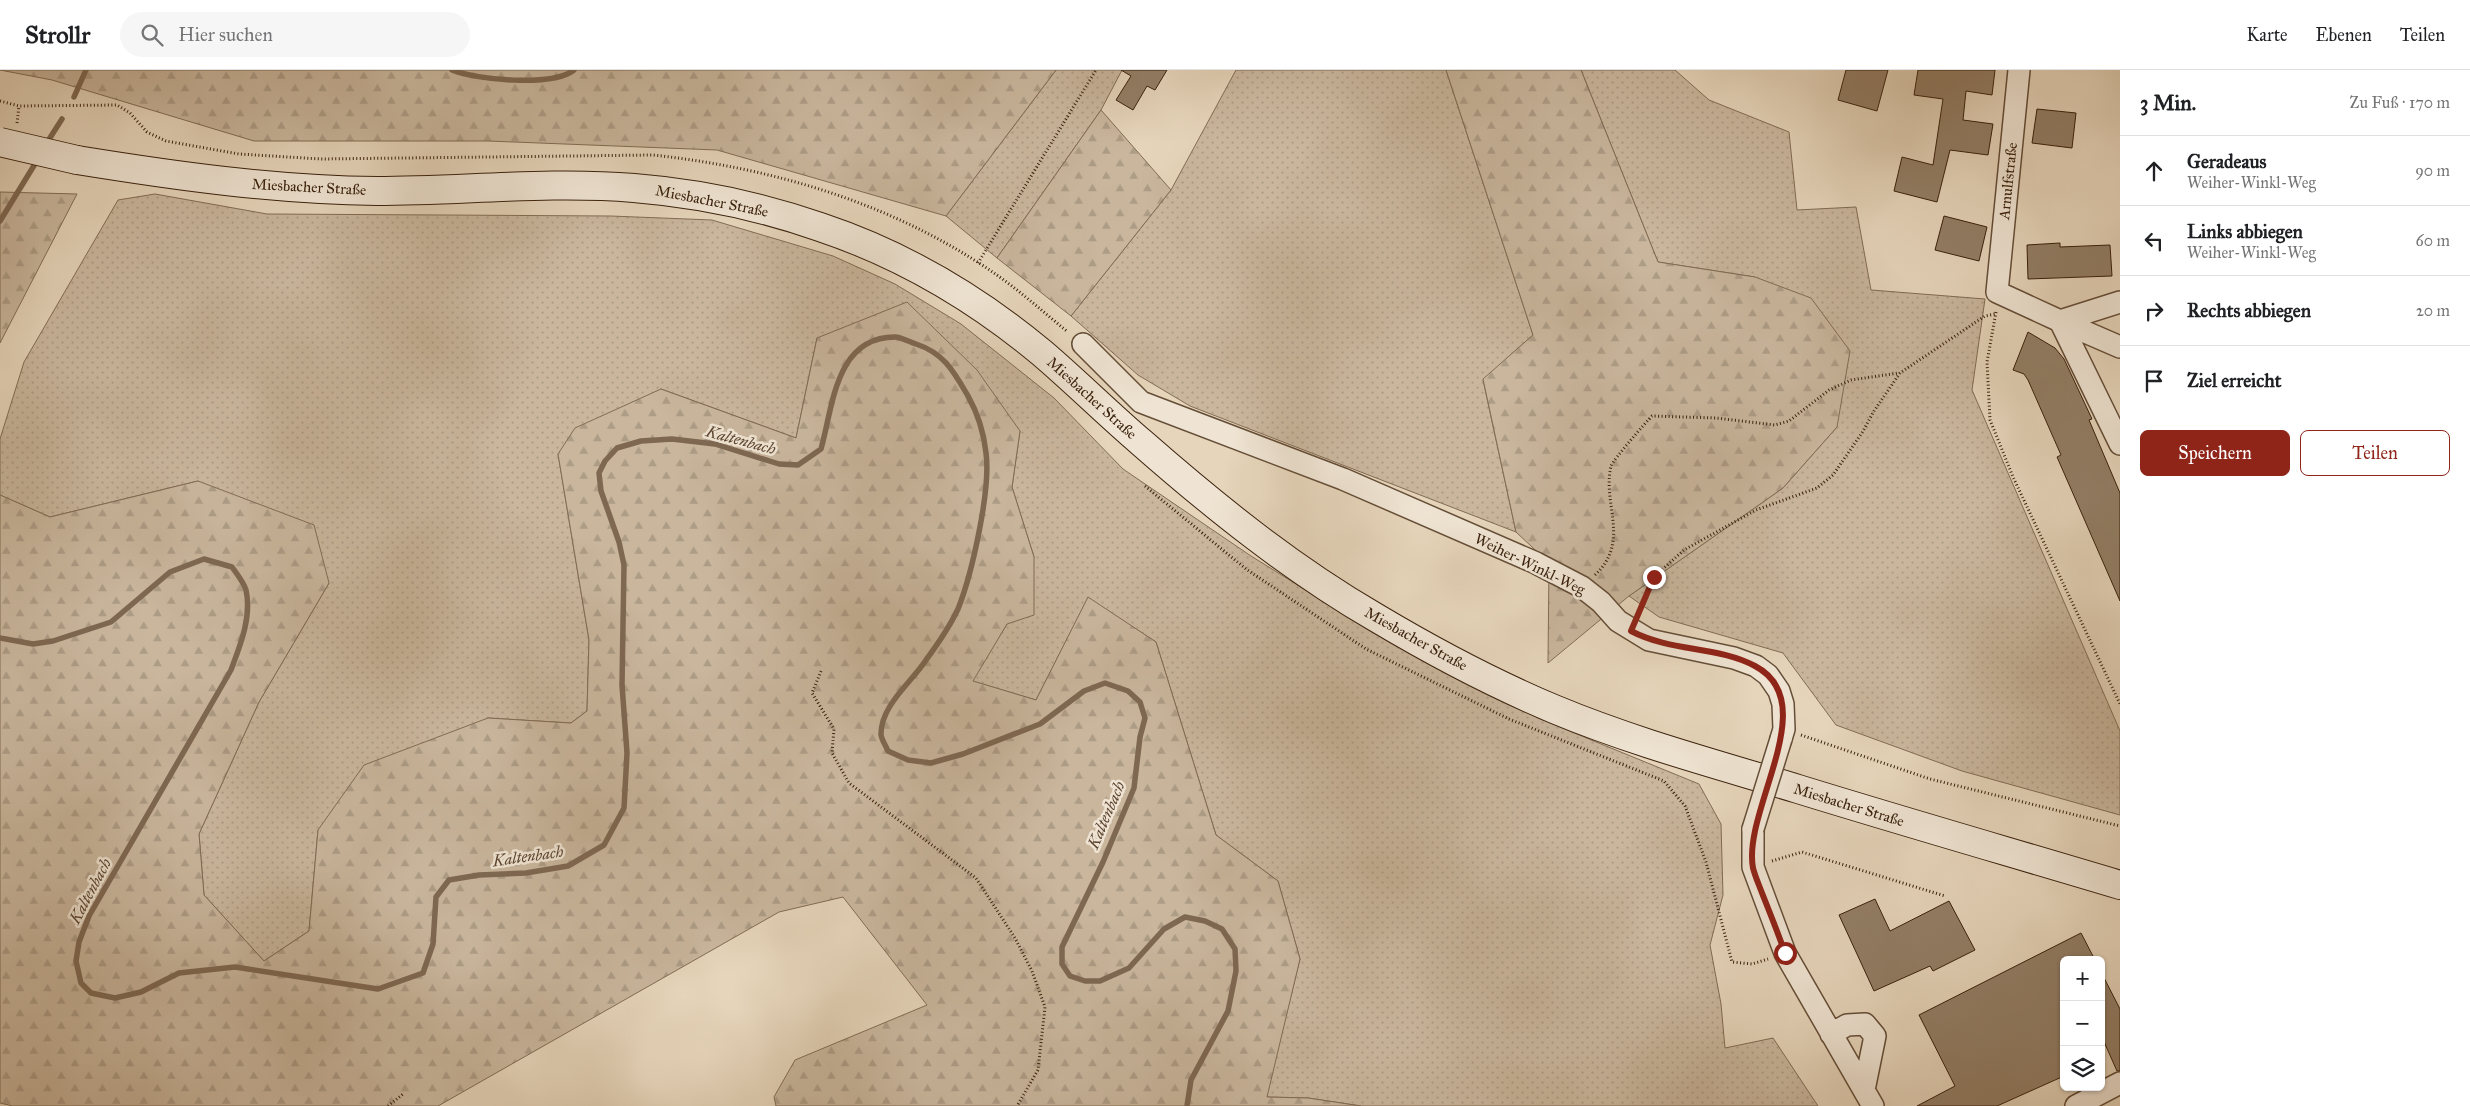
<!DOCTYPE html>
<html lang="de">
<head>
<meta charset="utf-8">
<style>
	:root { --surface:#fff; --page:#f6f6f6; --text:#202124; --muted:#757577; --line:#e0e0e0; --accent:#8f2418 }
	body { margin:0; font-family:"IM FELL Great Primer",serif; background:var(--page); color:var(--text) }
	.controls { position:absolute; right:15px; bottom:15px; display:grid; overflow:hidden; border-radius:8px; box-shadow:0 1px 4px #0004 }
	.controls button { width:45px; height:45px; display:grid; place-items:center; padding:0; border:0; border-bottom:1px solid var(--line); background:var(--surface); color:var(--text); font:25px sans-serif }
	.stop { position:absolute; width:15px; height:15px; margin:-11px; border:4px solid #8f2418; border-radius:50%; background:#fff }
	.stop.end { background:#8f2418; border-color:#fff; box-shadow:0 1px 5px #0008 }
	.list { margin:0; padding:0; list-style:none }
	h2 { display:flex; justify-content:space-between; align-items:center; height:65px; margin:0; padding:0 20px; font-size:21px }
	h2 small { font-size:16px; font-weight:400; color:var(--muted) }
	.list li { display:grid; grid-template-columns:32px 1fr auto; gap:15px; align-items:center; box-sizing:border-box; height:70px; padding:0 20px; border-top:1px solid var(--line) }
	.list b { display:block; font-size:19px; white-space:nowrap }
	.list p { margin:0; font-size:16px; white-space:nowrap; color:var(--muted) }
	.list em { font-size:16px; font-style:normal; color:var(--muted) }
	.actions { display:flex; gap:10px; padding:15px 20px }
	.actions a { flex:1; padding:11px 0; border:1px solid var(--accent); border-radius:8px; text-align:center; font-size:18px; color:var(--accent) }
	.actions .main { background:var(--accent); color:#fff }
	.icon { flex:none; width:28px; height:28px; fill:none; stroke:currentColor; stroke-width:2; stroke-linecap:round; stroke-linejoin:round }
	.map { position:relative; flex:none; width:2120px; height:1036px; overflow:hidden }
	header { display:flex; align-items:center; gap:30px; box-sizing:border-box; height:70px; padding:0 25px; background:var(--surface); border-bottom:1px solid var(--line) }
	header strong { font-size:24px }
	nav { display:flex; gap:28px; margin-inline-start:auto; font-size:18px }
	.search { width:350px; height:45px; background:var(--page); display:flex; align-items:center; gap:12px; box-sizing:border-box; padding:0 18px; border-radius:28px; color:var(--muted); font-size:19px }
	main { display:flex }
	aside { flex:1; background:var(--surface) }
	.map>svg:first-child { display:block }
	.grass { fill:url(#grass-dots); stroke:#826c55 }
	.forest { fill:url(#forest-firs); stroke:#826c55 }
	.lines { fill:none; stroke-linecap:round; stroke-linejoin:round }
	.stream { stroke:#7e6852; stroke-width:5.5 }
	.building { fill:#937f67; stroke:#3a210d }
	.minor-casing { stroke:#654e38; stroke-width:24 }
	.secondary-casing { stroke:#3a210d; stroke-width:30 }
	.path { stroke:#3a210d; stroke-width:3; stroke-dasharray:1 2.5; stroke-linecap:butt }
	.minor { stroke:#efe4d3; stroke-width:21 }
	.secondary { stroke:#efe4d3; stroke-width:28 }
	.minor-bridge-casing { stroke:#654e38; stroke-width:24; stroke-linecap:butt }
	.secondary-bridge-casing { stroke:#3a210d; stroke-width:30; stroke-linecap:butt }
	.minor-bridge { stroke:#efe4d3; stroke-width:21 }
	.secondary-bridge { stroke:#efe4d3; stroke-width:28 }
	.route { stroke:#8f2418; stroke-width:6 }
	.labels { text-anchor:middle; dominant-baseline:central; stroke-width:5; stroke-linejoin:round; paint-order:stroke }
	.street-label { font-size:15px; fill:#3a210d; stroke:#efe4d3 }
	.water-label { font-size:16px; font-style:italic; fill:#5c4530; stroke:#efe4d3 }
</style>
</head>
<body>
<header>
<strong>Strollr</strong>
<div class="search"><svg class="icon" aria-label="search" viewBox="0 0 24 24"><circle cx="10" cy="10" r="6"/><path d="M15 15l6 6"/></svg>Hier suchen</div>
<nav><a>Karte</a><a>Ebenen</a><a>Teilen</a></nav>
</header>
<main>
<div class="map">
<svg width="2120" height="1036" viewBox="0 0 2120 1036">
	<defs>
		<pattern id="grass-dots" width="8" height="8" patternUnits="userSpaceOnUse" patternTransform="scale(1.25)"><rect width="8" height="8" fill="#c9b69d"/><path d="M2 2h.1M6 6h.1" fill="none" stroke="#ad9c86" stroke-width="1.8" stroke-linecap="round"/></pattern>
		<pattern id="forest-firs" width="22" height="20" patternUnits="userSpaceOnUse" patternTransform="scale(1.25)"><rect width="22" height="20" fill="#c9b69d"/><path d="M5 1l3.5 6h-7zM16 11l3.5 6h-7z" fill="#ad9c86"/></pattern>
	</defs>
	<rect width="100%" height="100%" fill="#e6d5bb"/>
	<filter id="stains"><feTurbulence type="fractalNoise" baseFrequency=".004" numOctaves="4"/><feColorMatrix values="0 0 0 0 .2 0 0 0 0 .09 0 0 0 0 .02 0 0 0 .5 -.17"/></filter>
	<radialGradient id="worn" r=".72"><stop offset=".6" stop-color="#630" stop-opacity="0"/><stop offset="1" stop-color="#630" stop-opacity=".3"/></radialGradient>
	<path class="grass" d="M 1056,0 L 1122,0 L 1101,40 L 997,188 L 946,146 Z
		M 1236,0 L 1446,0 L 1533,265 L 1483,310 L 1516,462 L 1190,336 L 1138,305 L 1071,246 L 1171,120 Z
		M 1581,0 L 1675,0 L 1709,30 L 1789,62 L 1797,140 L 1856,137 L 1871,220 L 1985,229 L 1972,320 L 2120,661 L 2120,745 L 1962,701 L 1836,655 L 1783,583 L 1659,547 L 1629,526 L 1783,418 L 1837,357 L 1755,207 L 1658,192 Z
		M 155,124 L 267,144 L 611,146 L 712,150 L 833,186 L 895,214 L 961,254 L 1054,328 L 1123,399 L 1251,486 L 1391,573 L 1540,649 L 1699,714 L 1721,754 L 1723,825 L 1710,875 L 1721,934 L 1725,978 L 1773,968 L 1818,1036 L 1361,1036 L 1308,1028 L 1266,1027 L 1300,889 L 1278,811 L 1216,765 L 1156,572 L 1088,528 L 1036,630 L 972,611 L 1007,554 L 1034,487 L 1012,417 L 1020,361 L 817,268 L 796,368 L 661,319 L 558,384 L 589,570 L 587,641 L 571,653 L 488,648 L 318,760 L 309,861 L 264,891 L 204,825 L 199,764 L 259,632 L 329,513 L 198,411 L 50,447 L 0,425 L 0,369 L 24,292 L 118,130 Z"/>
	<path class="forest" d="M 0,0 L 1056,0 L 946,146 L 717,80 L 488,71 L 254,71 L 52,10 Z
		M 1446,0 L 1581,0 L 1658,192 L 1755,207 L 1811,228 L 1850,281 L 1837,357 L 1783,418 L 1629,526 L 1548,593 L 1549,493 L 1516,462 L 1483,309 L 1533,265 Z
		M 1101,40 L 1171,120 L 1071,246 L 997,188 Z
		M 0,122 L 77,124 L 0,273 Z
		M 907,232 L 977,300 L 1020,361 L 1012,417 L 1034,487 L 1034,545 L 1007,554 L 973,611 L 1036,630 L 1088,527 L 1156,572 L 1216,765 L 1278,811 L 1300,889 L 1267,1027 L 1308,1028 L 1361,1036 L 776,1036 L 774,1027 L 795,990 L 927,935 L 843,827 L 779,842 L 438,1036 L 13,1036 L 0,1033 L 0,425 L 50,447 L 198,411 L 314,455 L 329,513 L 259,632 L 199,764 L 204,825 L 264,891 L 309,861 L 318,760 L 364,695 L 488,648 L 571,653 L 587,641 L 589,570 L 558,384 L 575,358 L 661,319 L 796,368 L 817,268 Z"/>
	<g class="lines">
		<path class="stream" d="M 452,0 C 477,10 552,17 574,0
			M 74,27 L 86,0
			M 46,74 L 62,49
			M 0,151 L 38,89
			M 0,568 L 33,574 L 53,571 L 111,552 L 170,502 L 204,489 L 232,497 C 237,504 244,513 246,520 C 252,547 240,576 231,600 L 89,846 L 79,872 L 76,891 L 81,913 L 91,923 L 115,928 L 141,922 L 179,903 L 235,897 L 378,919 L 423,903 L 433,874 L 436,827 L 449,810 L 479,805 L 526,803 L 568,796 L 604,775 L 624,738 L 627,683 L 622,615 L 624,495 L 619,472 L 601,421 L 599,403 L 605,391 L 617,378 L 641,371 L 672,369 L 715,374 L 779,394 L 798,395 L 821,379 C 833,337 835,267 895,267 C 901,267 910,272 916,274 C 944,283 954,302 968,326 C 977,342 984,364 986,383 C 991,419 972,504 958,539 C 950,556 937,575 926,590 C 912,612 881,635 881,664 C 881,669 886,676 888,681 L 908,690 L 931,693 L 963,684 L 1040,654 L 1084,621 L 1105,613 L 1128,621 L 1140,632 L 1145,648 L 1140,667 L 1134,718 L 1103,792 L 1062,877 L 1062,894 L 1070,906 L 1085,911 L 1100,911 L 1129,898 L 1164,859 L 1185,847 L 1205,851 L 1222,859 L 1235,879 L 1236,901 L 1228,941 L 1191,1010 L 1187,1036"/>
	</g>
	<path class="building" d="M 1121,0 L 1167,0 L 1155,20 L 1147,16 L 1133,40 L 1116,30 L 1131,6 Z
		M 1846,0 L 1888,0 L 1877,41 L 1838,30 Z
		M 1918,0 L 1995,0 L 1992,25 L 1966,21 L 1963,50 L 1993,54 L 1988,85 L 1950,80 L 1937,132 L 1894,121 L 1902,87 L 1933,95 L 1943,29 L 1914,25 Z
		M 2037,39 L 2076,43 L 2072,78 L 2032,73 Z
		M 1944,146 L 1987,157 L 1979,191 L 1935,180 Z
		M 2060,173 L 2060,177 L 2110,175 L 2112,206 L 2028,209 L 2027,175 Z
		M 2028,262 L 2055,278 L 2064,289 L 2092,349 L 2089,350 L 2120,423 L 2120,531 L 2057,387 L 2061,385 L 2028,310 L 2024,304 L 2013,300 Z
		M 1875,829 L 1890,861 L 1949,831 L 1975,880 L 1933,901 L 1930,896 L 1874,921 L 1839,845 Z
		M 2081,863 L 2095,890 L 2064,890 L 2064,1006 L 1997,1036 L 1917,1036 L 1955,1016 L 1919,945 Z
		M 2101,902 L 2120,939 L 2120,1001 L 2117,1001 L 2101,965 Z"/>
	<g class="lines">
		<defs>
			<path id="minor" d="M 2019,0 L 1997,222 L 2060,251 L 2120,232
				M 2060,251 L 2120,374
				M 2060,251 L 2120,277
				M 1083,274 L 1141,332 L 1343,409 L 1536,493 L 1582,517 L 1601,532 L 1618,551 L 1649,570 L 1734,588 L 1756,596 L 1768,605 L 1779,621 L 1783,634 L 1784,659 L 1781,669
				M 1753,759 L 1753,797 L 1785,883 L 1873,1036
				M 1831,964 L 1847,955 L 1865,954 L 1875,966 L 1864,1020
				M 2076,1036 L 2120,1013"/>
			<path id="secondary" d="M 77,90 C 176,106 276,120 377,121 C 462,121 549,111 634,118 C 697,123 760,136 820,157 C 901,184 976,228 1042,283 C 1076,312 1108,344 1142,373 C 1215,437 1291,498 1375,547 C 1432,581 1492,613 1554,639 C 1633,672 1716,694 1798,719 C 1905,752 2013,783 2120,815"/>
		</defs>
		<use href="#minor" class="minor-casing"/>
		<use href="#secondary" class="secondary-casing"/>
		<path class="path" d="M 0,31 L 19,36 L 117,35 L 130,43 L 147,62 L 166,71 L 239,84 L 321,89 L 653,85 C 773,98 892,133 994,203 C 1019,220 1043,242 1068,262
			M 17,53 L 19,36
			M 978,193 L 1096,0
			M 1996,242 L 1987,292 L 1990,350 L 2013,407 L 2120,634
			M 1145,416 L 1246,499 L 1366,579 L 1509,649 L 1664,711 L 1685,736 L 1706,792 L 1732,892 L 1752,894 L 1768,889
			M 1595,505 C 1631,471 1602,435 1611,396 C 1613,390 1647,351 1652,346 L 1716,348 L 1775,355 L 1789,351 L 1829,320 L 1851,310 L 1899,303
			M 1639,542 L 1654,507 L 1684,480 L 1756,440 L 1817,418 L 1833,405 L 1862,363 L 1874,341 L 1900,303 L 1985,246 L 1995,244
			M 821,601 L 812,623 L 834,659 L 832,683 L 849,713 L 976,808 L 1015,868 L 1032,901 L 1045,937 L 1038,1000 L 1017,1036
			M 1801,665 L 1930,709 L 2120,756
			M 1772,791 L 1802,782 L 1945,826
			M 388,1036 L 403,1024"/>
		<use href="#minor" class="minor"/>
		<use href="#secondary" class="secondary"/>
		<defs>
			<path id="minor-bridge" d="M 1753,759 L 1781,669"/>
			<path id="secondary-bridge" d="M 0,72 L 77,90"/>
		</defs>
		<use href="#minor-bridge" class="minor-bridge-casing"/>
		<use href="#secondary-bridge" class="secondary-bridge-casing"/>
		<use href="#minor-bridge" class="minor-bridge"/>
		<use href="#secondary-bridge" class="secondary-bridge"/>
	</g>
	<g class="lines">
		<path class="route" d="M 1654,507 L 1631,561 C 1671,582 1718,576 1755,596 C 1824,632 1742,740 1753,798 C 1755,806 1759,815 1762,823 C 1770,843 1778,863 1785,883"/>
	</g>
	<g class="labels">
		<g class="street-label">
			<text transform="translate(2008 111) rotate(-84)">Arnulfstraße</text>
			<text transform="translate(309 117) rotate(3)">Miesbacher Straße</text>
			<text transform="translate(712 131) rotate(11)">Miesbacher Straße</text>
			<text transform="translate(1092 328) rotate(42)">Miesbacher Straße</text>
			<text transform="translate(1530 494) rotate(26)">Weiher-Winkl-Weg</text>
			<text transform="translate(1416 569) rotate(29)">Miesbacher Straße</text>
			<text transform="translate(1849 735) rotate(17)">Miesbacher Straße</text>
		</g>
		<g class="water-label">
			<text transform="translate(741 370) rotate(15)">Kaltenbach</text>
			<text transform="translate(1106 745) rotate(-67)">Kaltenbach</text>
			<text transform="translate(528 786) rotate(-8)">Kaltenbach</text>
			<text transform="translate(90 821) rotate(-62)">Kaltenbach</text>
		</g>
	</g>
	<rect width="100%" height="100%" filter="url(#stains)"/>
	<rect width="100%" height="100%" fill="url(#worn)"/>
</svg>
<div class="controls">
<button>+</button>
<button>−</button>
<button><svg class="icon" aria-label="layers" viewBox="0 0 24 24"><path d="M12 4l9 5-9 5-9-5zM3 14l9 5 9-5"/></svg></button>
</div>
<div class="stop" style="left:1785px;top:883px"></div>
<div class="stop end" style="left:1654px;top:507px"></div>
</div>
<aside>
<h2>3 Min.<small>Zu Fuß · 170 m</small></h2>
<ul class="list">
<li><svg class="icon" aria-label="ahead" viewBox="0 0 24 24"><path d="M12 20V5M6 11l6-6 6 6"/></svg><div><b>Geradeaus</b><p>Weiher-Winkl-Weg</p></div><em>90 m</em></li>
<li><svg class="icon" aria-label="left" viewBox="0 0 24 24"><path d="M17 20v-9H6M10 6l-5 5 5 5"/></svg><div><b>Links abbiegen</b><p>Weiher-Winkl-Weg</p></div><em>60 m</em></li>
<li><svg class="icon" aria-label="right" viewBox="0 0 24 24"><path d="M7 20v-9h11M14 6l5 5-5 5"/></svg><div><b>Rechts abbiegen</b></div><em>20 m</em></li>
<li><svg class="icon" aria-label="arrive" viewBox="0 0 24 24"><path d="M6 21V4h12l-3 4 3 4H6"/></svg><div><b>Ziel erreicht</b></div></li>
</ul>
<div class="actions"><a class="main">Speichern</a><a>Teilen</a></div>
</aside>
</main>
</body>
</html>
